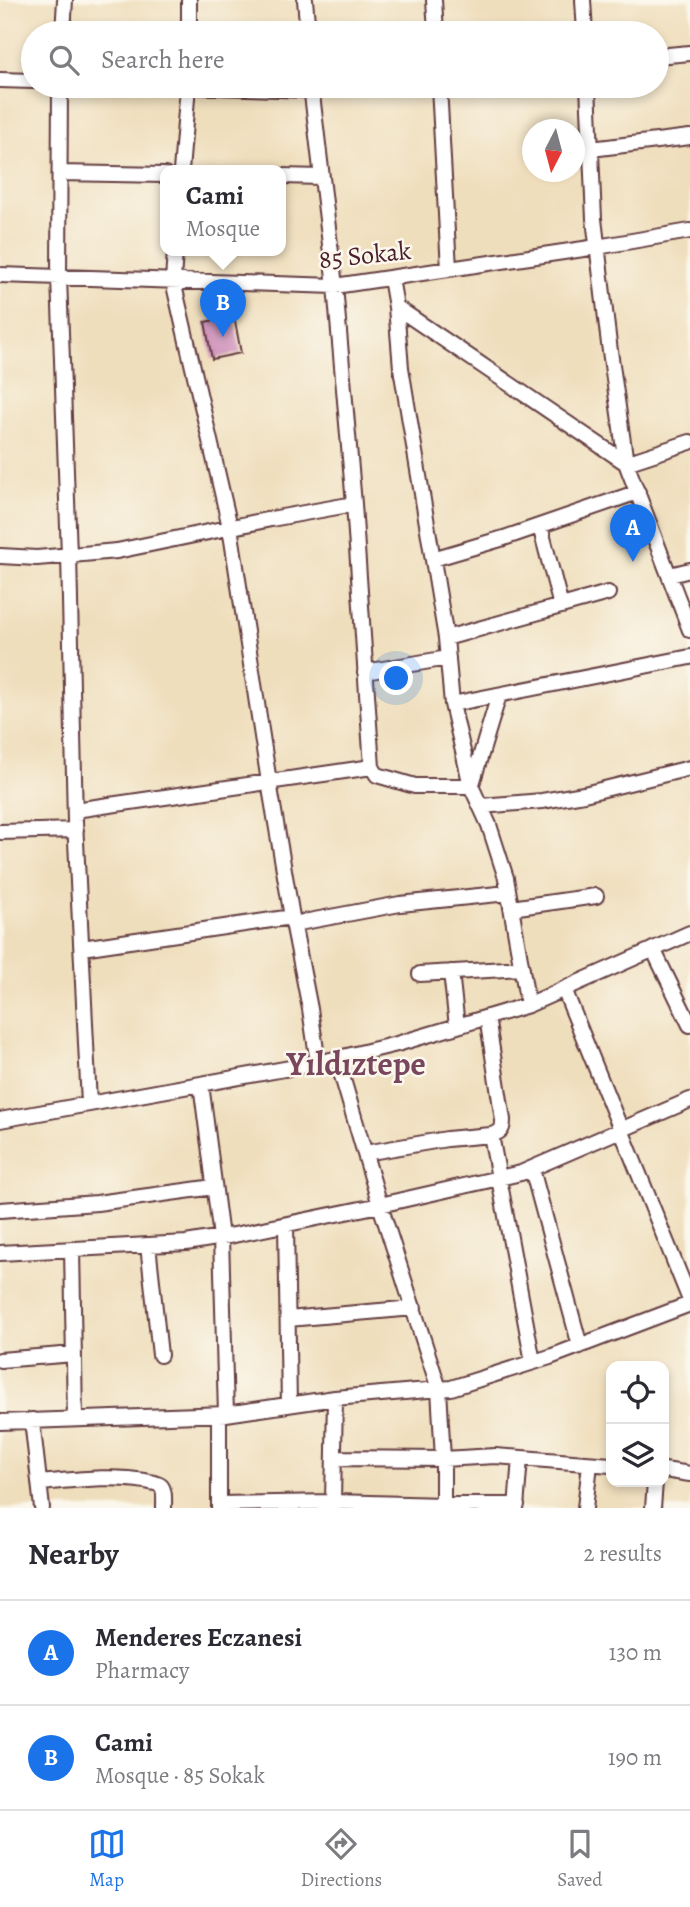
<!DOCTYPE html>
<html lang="en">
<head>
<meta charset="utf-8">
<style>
	:root { --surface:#fff; --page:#f2f2f3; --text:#2b2b33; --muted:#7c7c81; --line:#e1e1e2; --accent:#1a73e8 }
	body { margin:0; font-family:Alegreya,serif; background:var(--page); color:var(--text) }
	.controls { position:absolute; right:21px; bottom:21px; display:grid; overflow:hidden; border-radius:14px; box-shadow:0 4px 10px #0003 }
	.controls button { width:63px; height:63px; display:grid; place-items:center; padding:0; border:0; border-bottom:2px solid var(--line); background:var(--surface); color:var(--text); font:35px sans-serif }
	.compass { position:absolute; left:522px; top:119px; width:63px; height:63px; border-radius:50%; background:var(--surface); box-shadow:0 4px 10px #0003; rotate:186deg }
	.you { position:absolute; left:397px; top:679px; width:24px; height:24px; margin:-18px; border:5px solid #fff; border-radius:50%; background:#1a73e8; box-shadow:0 0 0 10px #1a73e833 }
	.badge { display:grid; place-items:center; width:46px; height:46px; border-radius:50%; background:var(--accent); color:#fff; font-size:23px; font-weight:700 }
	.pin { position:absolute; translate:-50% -58px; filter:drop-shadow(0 2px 4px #0008) }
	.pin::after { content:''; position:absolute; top:37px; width:24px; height:21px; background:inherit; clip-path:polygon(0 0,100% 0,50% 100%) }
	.popup { position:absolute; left:160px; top:165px; width:126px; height:91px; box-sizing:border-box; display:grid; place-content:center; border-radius:14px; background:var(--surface); filter:drop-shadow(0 2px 5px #0005); font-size:23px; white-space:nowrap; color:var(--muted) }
	.popup b { font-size:26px; color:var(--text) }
	.popup::after { content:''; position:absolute; left:50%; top:100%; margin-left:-14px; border:14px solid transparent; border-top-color:var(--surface) }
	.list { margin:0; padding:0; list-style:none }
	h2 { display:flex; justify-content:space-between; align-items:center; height:91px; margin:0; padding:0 28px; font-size:30px }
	h2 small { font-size:23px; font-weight:400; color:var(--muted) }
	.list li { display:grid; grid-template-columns:46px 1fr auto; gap:21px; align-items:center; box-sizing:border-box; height:105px; padding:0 28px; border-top:2px solid var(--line) }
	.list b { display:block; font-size:26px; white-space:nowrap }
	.list p { margin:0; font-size:23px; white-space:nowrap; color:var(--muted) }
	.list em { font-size:23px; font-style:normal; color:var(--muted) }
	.icon { flex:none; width:38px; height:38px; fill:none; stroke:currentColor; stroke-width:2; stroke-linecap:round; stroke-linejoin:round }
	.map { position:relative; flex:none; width:690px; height:1508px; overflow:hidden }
	.search { position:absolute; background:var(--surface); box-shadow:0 4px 10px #0003; left:21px; right:21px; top:21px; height:77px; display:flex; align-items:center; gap:18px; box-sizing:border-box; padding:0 24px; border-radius:38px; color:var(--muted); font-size:26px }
	.sheet { height:301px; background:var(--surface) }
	nav { display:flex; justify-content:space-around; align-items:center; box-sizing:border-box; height:98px; border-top:2px solid var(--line); background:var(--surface); font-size:19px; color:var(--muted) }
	nav a { display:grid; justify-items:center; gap:4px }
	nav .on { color:var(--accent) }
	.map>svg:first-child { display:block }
	.building { fill:#ce8eba }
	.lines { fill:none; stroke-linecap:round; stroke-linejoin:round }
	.minor-casing { stroke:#633c41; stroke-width:18 }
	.minor { stroke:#fff; stroke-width:14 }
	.labels { text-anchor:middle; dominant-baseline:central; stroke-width:5; stroke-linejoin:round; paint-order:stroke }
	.street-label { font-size:26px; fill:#4a1f2b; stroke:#fbf7ec }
	.district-label { font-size:33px; font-weight:bold; fill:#78465d; stroke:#fbf7ec }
</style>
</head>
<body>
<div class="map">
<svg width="690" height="1508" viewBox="0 0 690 1508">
	<rect width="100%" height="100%" fill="#fbf7ec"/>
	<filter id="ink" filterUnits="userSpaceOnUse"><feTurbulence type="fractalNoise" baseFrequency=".0143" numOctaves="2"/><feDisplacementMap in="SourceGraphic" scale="14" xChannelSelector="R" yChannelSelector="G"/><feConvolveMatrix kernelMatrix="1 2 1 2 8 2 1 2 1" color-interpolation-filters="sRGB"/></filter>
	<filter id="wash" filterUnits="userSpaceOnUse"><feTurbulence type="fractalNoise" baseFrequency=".00686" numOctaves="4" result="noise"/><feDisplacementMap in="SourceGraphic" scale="28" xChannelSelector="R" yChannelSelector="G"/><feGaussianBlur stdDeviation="1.57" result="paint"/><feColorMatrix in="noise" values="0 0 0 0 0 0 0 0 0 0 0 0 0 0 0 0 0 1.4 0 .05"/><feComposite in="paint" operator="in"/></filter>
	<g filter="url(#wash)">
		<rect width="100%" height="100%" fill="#efdebc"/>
		<g id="blocks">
			<path class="building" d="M 234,316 L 241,353 L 212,359 L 205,322 Z"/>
		</g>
	</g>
	<g filter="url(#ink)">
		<use href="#blocks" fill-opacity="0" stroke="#633c41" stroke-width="2"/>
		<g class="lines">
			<defs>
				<path id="minor" d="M 305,0 L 308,33
					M 434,0 L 436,33
					M 583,0 L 585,33
					M 63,33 L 65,0
					M 189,33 L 189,0
					M 657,56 L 690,53
					M 0,80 L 33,81
					M 60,86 L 59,277 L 69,555 L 75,821 L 89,1104
					M 181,86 L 311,90
					M 311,86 L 335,286 L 354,504 L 372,767 L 377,775 L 415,786 L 471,786 L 489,825 L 506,878 L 528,1005
					M 439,86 L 449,269
					M 588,86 L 594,219 L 609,344 L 626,463 L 690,630
					M 591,149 L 690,137
					M 181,171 L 188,86
					M 60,173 L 165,175
					M 281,176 L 322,177
					M 175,251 L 173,281 L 230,527 L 269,782 L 292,917 L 310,1009 L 318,1063
					M 0,275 L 335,286 L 597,247 L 690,231
					M 391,278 L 396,307 L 626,463 L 690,442
					M 396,307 L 401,368 L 446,638 L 452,704 L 471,786
					M 540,526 L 561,606
					M 0,556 L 37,558 L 117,551 L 271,519 L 354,504
					M 433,559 L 504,538 L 638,492
					M 670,575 L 690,570
					M 446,638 L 608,593
					M 365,672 L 448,658
					M 452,704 L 690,657
					M 472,784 L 499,695
					M 481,806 L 542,801 L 584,794 L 690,768
					M 75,810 L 372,767
					M 0,832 L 76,830
					M 511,908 L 596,896
					M 293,924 L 400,904 L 508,893
					M 82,948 L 292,917
					M 653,949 L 690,1025
					M 451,972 L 457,1026
					M 420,974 L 522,968
					M 564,989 L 690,1300
					M 487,1017 L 503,1120 C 503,1130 501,1132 491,1135 L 533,1362
					M 337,1059 L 380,1205 L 439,1389 L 443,1459 L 443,1508
					M 201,1084 L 221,1237 L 226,1414
					M 0,1120 L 318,1063 L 397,1044 L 528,1005 L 690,933
					M 365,1153 L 447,1139 L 491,1135
					M 532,1169 L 580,1346
					M 0,1210 L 97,1203 L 214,1187
					M 286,1225 L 289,1405
					M 148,1245 L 160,1355
					M 72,1249 L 75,1418
					M 0,1253 L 186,1243 L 234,1235 L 380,1205 L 521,1173 L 690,1100
					M 288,1319 L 414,1308
					M 0,1360 L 74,1354
					M 32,1420 L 42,1508
					M 0,1422 L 226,1414 L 335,1398 L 451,1388 L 550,1357 L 690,1304
					M 334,1458 L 443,1459 L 495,1456 L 611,1465
					M 664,1470 L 690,1474
					M 40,1483 C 75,1480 110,1475 145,1481 C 149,1482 158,1483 161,1486 C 165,1490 164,1502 164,1508
					M 333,1502 L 335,1398
					M 219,1504 L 333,1502 L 443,1505 L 517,1505
					M 219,1508 L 219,1415
					M 516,1508 L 520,1458
					M 585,1508 L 590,1464
					M 653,1508 L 655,1482"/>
			</defs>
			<use href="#minor" class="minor-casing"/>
			<use href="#minor" class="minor"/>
		</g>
	</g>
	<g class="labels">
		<g class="street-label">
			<text transform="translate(365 255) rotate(-6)">85 Sokak</text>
		</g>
		<g class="district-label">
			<text x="356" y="1063">Yıldıztepe</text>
		</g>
	</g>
</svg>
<div class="controls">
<button><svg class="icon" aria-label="locate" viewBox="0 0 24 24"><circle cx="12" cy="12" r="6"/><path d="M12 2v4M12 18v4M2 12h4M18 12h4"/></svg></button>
<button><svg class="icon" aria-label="layers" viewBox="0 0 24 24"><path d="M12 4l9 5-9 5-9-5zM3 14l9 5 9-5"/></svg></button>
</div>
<svg class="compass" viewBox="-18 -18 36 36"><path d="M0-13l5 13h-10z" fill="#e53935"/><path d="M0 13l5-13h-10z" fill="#7c7c81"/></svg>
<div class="you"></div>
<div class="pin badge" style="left:633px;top:562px">A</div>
<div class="pin badge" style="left:223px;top:337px">B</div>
<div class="popup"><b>Cami</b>Mosque</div>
<div class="search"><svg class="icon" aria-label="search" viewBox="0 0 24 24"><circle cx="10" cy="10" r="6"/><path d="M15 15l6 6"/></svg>Search here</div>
</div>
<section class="sheet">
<h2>Nearby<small>2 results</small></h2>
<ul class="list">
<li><span class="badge">A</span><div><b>Menderes Eczanesi</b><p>Pharmacy</p></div><em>130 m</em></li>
<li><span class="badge">B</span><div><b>Cami</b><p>Mosque · 85 Sokak</p></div><em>190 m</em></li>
</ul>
</section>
<nav>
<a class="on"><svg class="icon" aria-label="map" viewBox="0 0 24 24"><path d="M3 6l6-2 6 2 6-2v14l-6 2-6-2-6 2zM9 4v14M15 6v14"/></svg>Map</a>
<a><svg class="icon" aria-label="directions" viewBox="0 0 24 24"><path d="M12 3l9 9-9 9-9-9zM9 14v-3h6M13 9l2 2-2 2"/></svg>Directions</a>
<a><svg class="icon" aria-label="saved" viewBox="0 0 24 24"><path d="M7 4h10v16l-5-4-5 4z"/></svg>Saved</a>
</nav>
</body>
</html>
